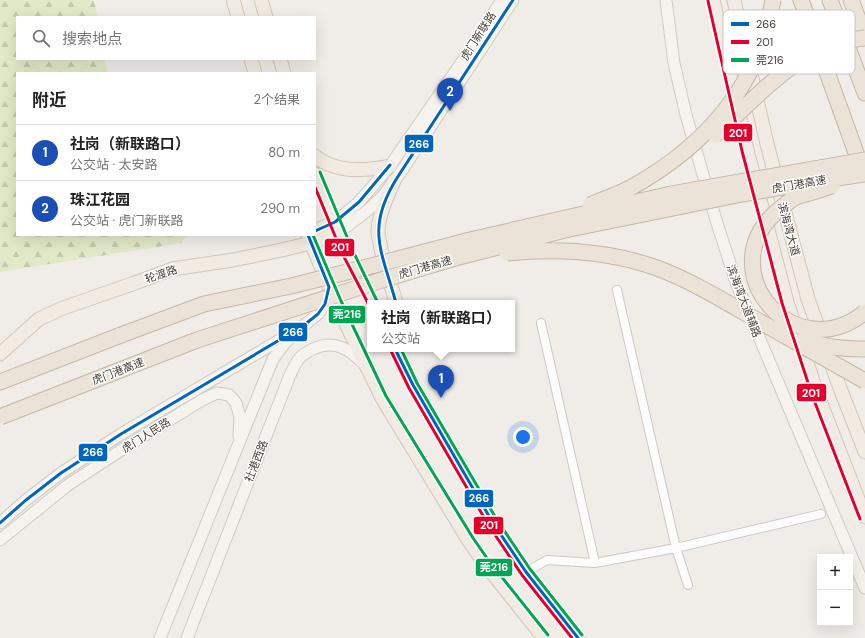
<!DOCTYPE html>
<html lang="zh">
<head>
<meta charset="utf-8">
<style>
	:root { --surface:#fff; --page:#f2f2f2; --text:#222; --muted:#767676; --line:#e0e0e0; --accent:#817a74 }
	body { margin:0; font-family:"DM Sans","Noto Sans SC",sans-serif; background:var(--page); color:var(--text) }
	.controls { position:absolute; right:12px; bottom:12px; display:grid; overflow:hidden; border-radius:0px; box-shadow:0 4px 16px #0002 }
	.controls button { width:36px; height:36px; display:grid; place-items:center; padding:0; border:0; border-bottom:1px solid var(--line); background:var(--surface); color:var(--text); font:20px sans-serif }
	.you { position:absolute; left:523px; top:437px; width:14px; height:14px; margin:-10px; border:3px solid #fff; border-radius:50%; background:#1a73e8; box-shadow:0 0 0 6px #1a73e833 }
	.badge { display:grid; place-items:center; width:26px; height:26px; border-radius:50%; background:var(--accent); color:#fff; font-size:13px; font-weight:700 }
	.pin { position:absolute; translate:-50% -33px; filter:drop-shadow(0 1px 2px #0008) }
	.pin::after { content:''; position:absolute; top:21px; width:14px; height:12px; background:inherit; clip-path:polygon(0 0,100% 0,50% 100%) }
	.popup { position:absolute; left:367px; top:300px; width:148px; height:52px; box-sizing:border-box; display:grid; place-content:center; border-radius:0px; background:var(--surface); filter:drop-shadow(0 1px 3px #0005); font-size:13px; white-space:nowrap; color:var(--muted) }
	.popup b { font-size:15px; color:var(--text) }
	.popup::after { content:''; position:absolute; left:50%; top:100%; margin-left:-8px; border:8px solid transparent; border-top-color:var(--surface) }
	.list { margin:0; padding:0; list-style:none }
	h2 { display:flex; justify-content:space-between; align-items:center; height:52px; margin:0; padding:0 16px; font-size:17px }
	h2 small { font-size:13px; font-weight:400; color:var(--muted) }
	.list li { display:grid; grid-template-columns:26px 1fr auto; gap:12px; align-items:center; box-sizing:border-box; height:56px; padding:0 16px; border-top:1px solid var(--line) }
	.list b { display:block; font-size:15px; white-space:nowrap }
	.list p { margin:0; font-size:13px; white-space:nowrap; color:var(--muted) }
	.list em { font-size:13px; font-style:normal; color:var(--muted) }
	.icon { flex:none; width:22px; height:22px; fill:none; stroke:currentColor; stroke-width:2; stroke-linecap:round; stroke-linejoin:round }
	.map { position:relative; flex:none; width:865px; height:638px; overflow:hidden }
	.search { position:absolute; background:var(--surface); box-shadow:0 4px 16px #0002; left:16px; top:16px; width:300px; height:44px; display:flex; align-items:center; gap:10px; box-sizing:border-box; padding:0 14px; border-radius:0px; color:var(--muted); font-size:15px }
	.panel { position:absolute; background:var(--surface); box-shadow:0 4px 16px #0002; left:16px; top:72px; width:300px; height:164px; border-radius:0px }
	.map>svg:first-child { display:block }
	.forest { fill:url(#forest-firs) }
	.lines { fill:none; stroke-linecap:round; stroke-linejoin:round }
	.street-casing { stroke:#ccc8c4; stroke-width:10 }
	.secondary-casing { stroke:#d1cac0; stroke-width:13 }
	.primary-casing { stroke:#d2c7b6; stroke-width:15 }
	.highway-casing { stroke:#c7b7a4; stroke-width:17 }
	.street { stroke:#fdfcfc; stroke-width:8 }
	.secondary { stroke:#f6f3ee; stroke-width:11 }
	.primary { stroke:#f1ebe3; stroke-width:13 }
	.highway { stroke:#ece3d8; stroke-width:15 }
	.highway-bridge-casing { stroke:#c7b7a4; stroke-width:17; stroke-linecap:butt }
	.highway-bridge { stroke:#ece3d8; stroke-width:15 }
	.bus-1-casing { stroke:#fff; stroke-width:6 }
	.bus-2-casing { stroke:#fff; stroke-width:6 }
	.bus-3-casing { stroke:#fff; stroke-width:6 }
	.bus-1 { stroke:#0065bd; stroke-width:3 }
	.bus-2 { stroke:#e4002b; stroke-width:3 }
	.bus-3 { stroke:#00a651; stroke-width:3 }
	.labels { text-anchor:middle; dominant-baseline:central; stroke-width:3; stroke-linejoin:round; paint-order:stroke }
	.street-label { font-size:11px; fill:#453d35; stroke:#fff }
	.key { fill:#fff; stroke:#c7c5c2; stroke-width:1 }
	.key-label { font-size:11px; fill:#453d35 }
	.line-badge { stroke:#fff; stroke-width:1.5 }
	.badge-label { font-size:11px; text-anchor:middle; font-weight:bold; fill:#fff }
</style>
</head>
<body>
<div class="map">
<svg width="865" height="638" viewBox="0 0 865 638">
	<defs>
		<pattern id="forest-firs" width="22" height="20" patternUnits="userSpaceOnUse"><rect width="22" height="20" fill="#e0e9c8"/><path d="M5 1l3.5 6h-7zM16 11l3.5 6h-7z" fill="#c2c9ac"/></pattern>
	</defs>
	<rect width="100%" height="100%" fill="#f0ece8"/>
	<path class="forest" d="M 0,0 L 93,0 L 96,8 L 98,17 L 17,17 L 17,59 L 105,59 L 108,73 L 17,73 L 17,235 L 187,235 L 181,243 L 0,272 Z"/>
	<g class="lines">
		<defs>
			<path id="street" d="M 617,290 L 676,548 L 688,585
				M 541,323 L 595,563
				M 526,572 L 547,560 L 595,563 L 676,548 L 821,514"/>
			<path id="secondary" d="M 666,0 L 674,63 L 686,115 L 716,220 L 737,285 L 865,588
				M 335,222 L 359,202 L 390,166 L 464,59 L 502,0
				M 339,232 L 367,211 L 383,196 L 401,172 L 513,0
				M 0,523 L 26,500 L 61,473 L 121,434 L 303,326 L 318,314 L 325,304 L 327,294
				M 0,540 L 68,485 L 129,445 L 202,400 L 217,393 L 229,395 L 236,403 L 240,417 L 239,436
				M 160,638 L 273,359 L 285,343 L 291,337
				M 187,638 L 288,380 C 291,373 294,366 298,360 C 301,355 307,352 313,349 C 335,339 349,349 365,365"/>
			<path id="primary" d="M 233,0 L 238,17
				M 261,0 L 266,17
				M 713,0 L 747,150 L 787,302 L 817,393 L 865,517
				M 734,0 L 768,148 L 808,299 L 840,388 L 865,452
				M 251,59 L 255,73
				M 280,59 L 284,73
				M 315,156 C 335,173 366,171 390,166
				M 315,174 L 347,251 L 373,303
				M 394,181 C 387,197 379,213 378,231 C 378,235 379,239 380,243 C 383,264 391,283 396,303
				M 315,231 L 335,222
				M 308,235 L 336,303 L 382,398 L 469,541 L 485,564 L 544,638
				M 395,349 L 413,385 L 493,523 L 526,572 L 578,638
				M 0,354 L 39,319 L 63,308 L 135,283 L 172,269 L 233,260 L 277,251 L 311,243 L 339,232"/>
			<path id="highway" d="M 801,0 L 863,172
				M 830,0 L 865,93
				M 851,0 L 865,37
				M 0,382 L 121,335"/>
		</defs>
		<use href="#street" class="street-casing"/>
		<use href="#secondary" class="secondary-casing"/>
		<use href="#primary" class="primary-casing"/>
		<use href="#highway" class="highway-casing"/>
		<use href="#street" class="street"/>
		<use href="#secondary" class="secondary"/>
		<use href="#primary" class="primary"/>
		<use href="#highway" class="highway"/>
		<defs>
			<path id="highway-bridge" d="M 715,135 C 760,95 799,44 865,38
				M 832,186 C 823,189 815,191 806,194 C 802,195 798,196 794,198 C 788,202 781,208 775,213 C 711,273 796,369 865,312
				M 590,205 C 604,199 619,194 632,187 C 707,145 759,86 773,0
				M 507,253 C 557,248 609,251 657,268 C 692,281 724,301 757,320 C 793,340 829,361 865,381
				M 121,335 L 204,304 L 291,286 L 375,265 L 470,240 L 671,194 L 865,160
				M 804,340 C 826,347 842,349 865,349
				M 0,417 L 197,340 L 382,280 L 455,258 L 565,230 L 742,194 L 817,181 L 865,174"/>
		</defs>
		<use href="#highway-bridge" class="highway-bridge-casing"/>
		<use href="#highway-bridge" class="highway-bridge"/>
		<defs>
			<path id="bus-1" d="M 315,231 L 335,222 L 359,202 L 390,165
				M 396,303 C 382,251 365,229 397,178 L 513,0
				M 396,349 L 397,353 L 413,385 L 493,523 L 526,572 L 578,638
				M 0,523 L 26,500 L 61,473 L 121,434 L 303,326 L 318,314 L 325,304 L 329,287 L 308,235"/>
			<path id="bus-2" d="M 708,1 L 742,151 L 782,303 L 812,395 L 860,519
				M 315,187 L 342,253 L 369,305
				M 391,351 L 409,388 L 489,526 L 522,575 L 572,638"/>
			<path id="bus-3" d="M 320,172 L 352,249 L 377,301
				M 313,235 L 341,301 L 386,396 L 473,538 L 489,561 L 548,635
				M 401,349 L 417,383 L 497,520 L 530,569 L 582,635"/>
		</defs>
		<use href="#bus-1" class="bus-1-casing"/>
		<use href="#bus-2" class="bus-2-casing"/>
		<use href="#bus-3" class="bus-3-casing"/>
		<use href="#bus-1" class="bus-1"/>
		<use href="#bus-2" class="bus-2"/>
		<use href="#bus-3" class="bus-3"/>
	</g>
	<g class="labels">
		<g class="street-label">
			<text transform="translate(478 36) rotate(-57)">虎门新联路</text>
			<text transform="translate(799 184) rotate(-10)">虎门港高速</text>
			<text transform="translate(789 229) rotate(75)">滨海湾大道</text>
			<text transform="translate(425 267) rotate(-16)">虎门港高速</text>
			<text transform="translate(161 274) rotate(-18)">轮渡路</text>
			<text transform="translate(744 301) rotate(69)">滨海湾大道辅路</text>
			<text transform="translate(118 371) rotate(-21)">虎门港高速</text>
			<text transform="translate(146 435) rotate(-32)">虎门人民路</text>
			<text transform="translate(256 461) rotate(-69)">社港西路</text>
		</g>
	</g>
	<rect x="723" y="10" width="132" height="64" rx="6" class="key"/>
	<rect x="731" y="22" width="18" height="4" fill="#0065bd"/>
	<rect x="731" y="40" width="18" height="4" fill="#e4002b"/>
	<rect x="731" y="58" width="18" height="4" fill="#00a651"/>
	<g class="key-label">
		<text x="756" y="28">266</text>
		<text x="756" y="46">201</text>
		<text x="756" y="64">莞216</text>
	</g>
	<g class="line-badge">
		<rect x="723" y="123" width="30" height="19" rx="4" fill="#e4002b"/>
		<rect x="404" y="134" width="30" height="19" rx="4" fill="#0065bd"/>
		<rect x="324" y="238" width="31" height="19" rx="4" fill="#e4002b"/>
		<rect x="328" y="305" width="38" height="19" rx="4" fill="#00a651"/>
		<rect x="278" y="322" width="30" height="20" rx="4" fill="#0065bd"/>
		<rect x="796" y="383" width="31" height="19" rx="4" fill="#e4002b"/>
		<rect x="78" y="443" width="30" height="19" rx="4" fill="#0065bd"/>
		<rect x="464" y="489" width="30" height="19" rx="4" fill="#0065bd"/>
		<rect x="473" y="516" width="31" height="19" rx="4" fill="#e4002b"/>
		<rect x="475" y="558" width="38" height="19" rx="4" fill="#00a651"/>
	</g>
	<g class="badge-label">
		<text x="738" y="137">201</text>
		<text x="419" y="148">266</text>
		<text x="340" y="251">201</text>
		<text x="347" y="318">莞216</text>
		<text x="293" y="336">266</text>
		<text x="811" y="397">201</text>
		<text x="93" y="456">266</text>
		<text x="479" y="502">266</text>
		<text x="489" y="529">201</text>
		<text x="494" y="571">莞216</text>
	</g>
</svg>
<div class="controls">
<button>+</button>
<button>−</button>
</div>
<div class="you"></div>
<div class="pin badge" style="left:441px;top:398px;background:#1a4fb4">1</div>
<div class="popup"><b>社岗（新联路口）</b>公交站</div>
<div class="pin badge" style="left:450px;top:111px;background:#1a4fb4">2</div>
<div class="search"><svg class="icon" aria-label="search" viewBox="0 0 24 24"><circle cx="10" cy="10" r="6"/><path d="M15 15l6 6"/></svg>搜索地点</div>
<section class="panel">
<h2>附近<small>2个结果</small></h2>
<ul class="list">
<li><span class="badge" style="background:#1a4fb4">1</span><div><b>社岗（新联路口）</b><p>公交站 · 太安路</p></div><em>80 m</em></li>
<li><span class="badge" style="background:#1a4fb4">2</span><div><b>珠江花园</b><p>公交站 · 虎门新联路</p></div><em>290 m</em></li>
</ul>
</section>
</div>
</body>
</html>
